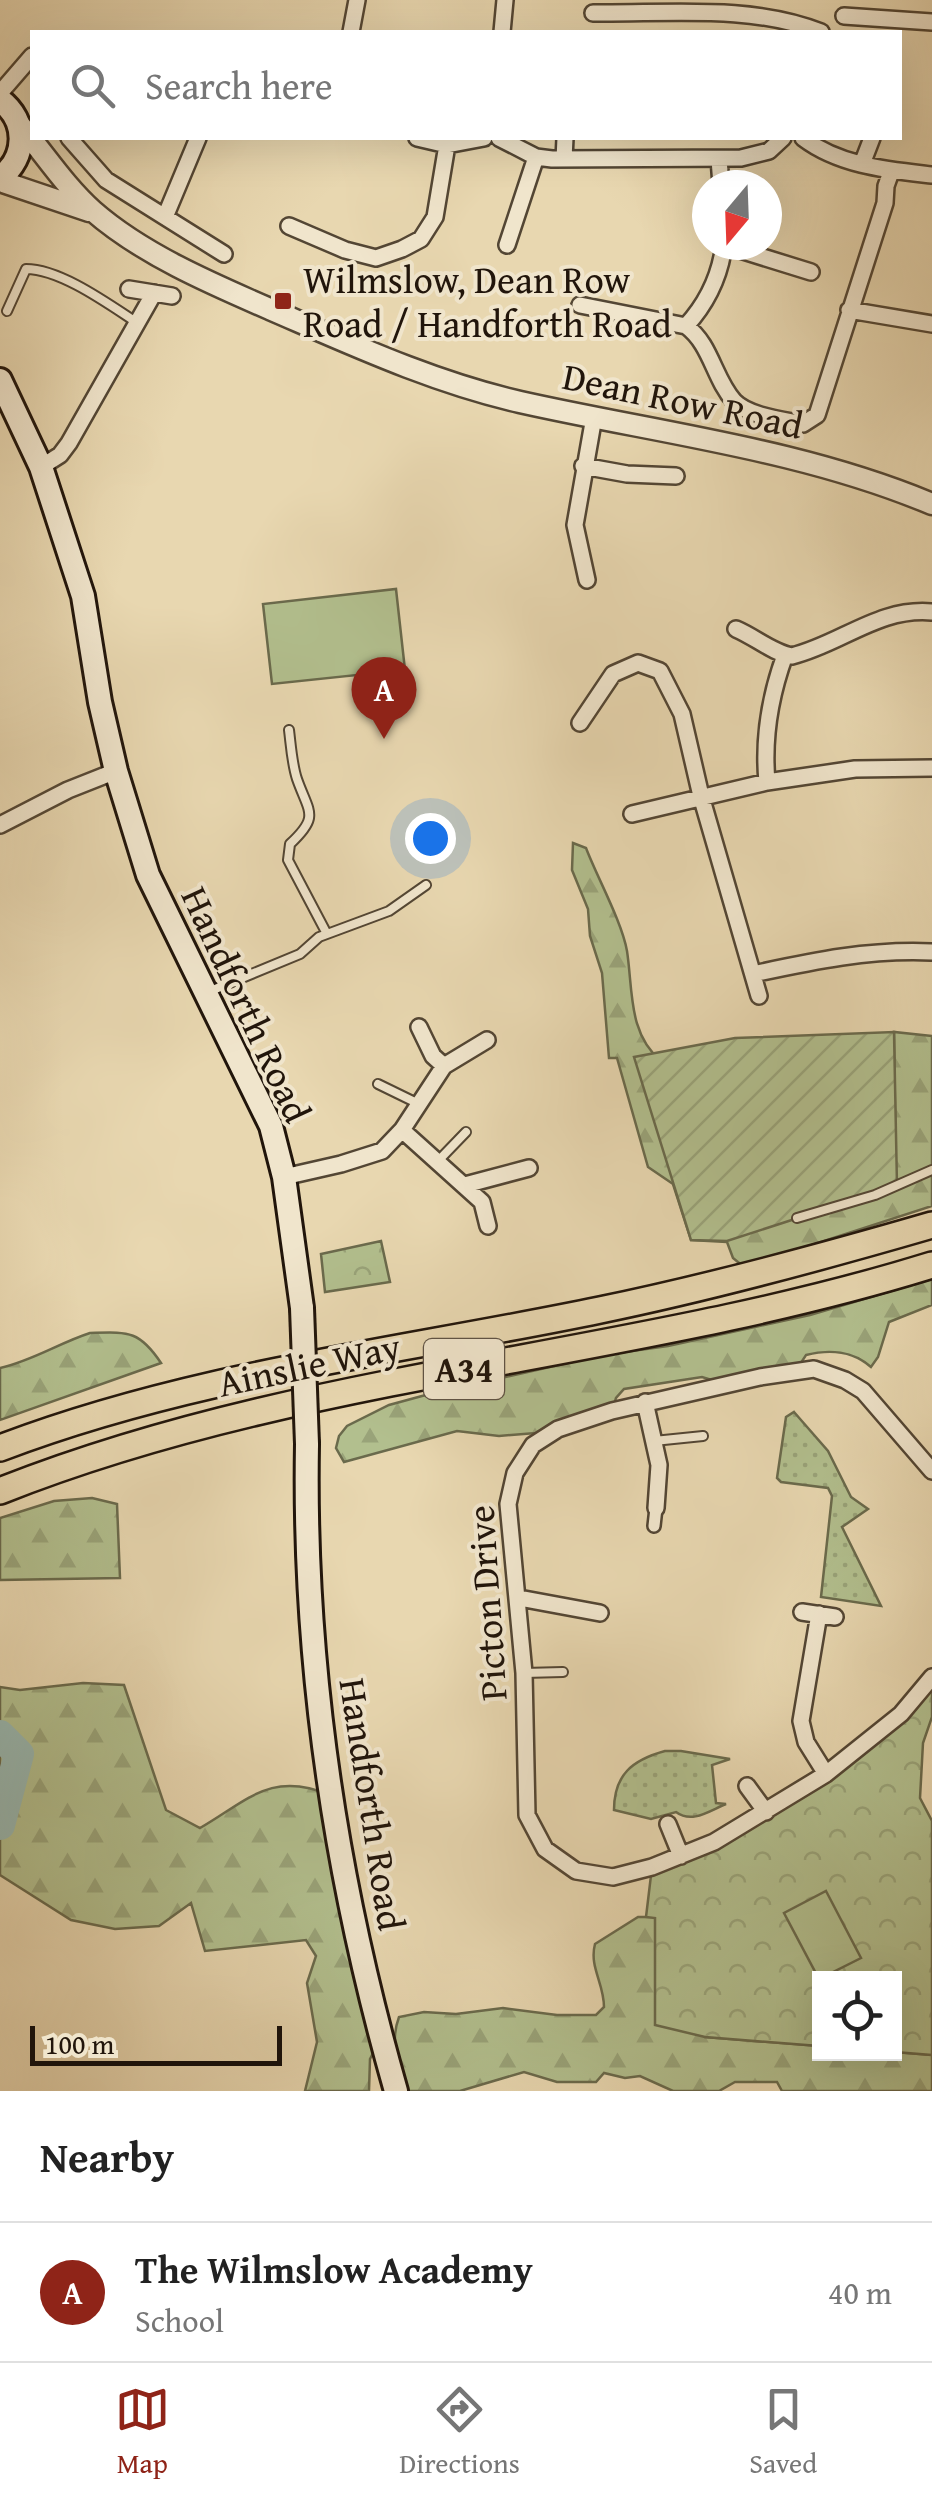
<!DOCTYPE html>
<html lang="en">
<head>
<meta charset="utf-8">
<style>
	:root { --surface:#fff; --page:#f6f6f6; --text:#222; --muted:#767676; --line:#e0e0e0; --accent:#8f2418 }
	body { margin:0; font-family:"Gentium Book Plus",serif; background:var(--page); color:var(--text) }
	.controls { position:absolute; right:30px; bottom:30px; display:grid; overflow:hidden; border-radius:0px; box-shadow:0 10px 40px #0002 }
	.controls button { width:90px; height:90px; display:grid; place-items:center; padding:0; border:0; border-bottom:2px solid var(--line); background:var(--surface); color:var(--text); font:50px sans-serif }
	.compass { position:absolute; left:692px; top:170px; width:90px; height:90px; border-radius:50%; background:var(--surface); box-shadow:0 10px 40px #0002; rotate:199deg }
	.scale { position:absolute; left:30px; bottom:25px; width:252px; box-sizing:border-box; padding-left:10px; border:5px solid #21150b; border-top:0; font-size:28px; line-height:35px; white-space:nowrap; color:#21150b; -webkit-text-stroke:8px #f0e5cc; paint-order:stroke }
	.you { position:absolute; left:430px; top:838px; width:35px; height:35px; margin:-25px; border:8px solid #fff; border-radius:50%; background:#1a73e8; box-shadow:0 0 0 15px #1a73e833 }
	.badge { display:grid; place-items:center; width:65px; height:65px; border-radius:50%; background:var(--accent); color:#fff; font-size:32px; font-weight:700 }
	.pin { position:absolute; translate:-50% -82px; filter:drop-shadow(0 2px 5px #0008) }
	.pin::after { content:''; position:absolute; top:52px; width:35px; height:30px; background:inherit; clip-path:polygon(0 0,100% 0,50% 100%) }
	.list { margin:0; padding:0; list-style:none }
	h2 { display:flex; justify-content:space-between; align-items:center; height:130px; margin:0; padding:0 40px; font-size:42px }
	h2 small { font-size:32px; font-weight:400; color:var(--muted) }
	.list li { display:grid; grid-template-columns:65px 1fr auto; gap:30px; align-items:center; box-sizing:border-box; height:140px; padding:0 40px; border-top:2px solid var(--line) }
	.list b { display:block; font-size:38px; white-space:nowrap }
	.list p { margin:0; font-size:32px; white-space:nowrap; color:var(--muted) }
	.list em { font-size:32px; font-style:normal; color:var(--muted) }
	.icon { flex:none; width:55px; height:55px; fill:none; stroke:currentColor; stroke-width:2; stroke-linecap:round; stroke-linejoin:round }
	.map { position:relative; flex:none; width:932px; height:2091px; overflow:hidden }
	.search { position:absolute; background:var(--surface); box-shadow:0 10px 40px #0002; left:30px; right:30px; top:30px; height:110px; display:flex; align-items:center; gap:25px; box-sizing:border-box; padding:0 35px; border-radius:0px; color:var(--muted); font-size:38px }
	.sheet { height:270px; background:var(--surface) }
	nav { display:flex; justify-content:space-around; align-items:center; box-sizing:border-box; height:140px; border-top:2px solid var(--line); background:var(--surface); font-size:28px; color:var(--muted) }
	nav a { display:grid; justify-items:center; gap:5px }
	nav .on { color:var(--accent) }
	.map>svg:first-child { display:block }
	.grass { fill:url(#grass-dots); stroke:#6a6a4c; stroke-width:2.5 }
	.forest { fill:url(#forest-firs); stroke:#6a6a4c; stroke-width:2.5 }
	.park { fill:url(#park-crowns); stroke:#6a6a4c; stroke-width:2.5 }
	.garden { fill:url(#garden-furrows); stroke:#6a6a4c; stroke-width:2.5 }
	.pitch { fill:#b2bf8e; stroke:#6a6a4c; stroke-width:2.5 }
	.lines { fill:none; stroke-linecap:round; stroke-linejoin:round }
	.river { stroke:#98b8b1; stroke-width:30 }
	.service-casing { stroke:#534634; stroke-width:12 }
	.pedestrian-casing { stroke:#534634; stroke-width:16 }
	.minor-casing { stroke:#534634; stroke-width:20 }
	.tertiary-casing { stroke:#534634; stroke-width:25 }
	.secondary-casing { stroke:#21150b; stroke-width:28 }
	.trunk-casing { stroke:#21150b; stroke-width:30 }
	.service { stroke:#f0e5cc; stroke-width:8 }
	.pedestrian { stroke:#f0e5cc; stroke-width:11 }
	.minor { stroke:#f0e5cc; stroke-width:15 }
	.tertiary { stroke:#f0e5cc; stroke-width:20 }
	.secondary { stroke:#f0e5cc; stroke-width:22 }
	.trunk { stroke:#e8d7b0; stroke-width:25 }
	.secondary-bridge-casing { stroke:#21150b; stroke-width:28; stroke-linecap:butt }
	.secondary-bridge { stroke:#f0e5cc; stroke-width:22 }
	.poi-dot { fill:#8f2418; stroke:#f0e5cc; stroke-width:4 }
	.labels { text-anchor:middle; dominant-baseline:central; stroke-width:8; stroke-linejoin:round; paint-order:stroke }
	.shield { fill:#f0e5cc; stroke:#5f5345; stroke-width:2.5 }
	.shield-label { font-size:35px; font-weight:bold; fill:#21150b }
	.poi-label { font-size:38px; fill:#21150b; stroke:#f0e5cc; text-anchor:start }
	.street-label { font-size:38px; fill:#21150b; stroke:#f0e5cc }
</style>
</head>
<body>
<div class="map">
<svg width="932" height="2091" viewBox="0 0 932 2091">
	<defs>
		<pattern id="grass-dots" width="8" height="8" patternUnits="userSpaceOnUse" patternTransform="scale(2.5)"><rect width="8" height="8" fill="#b2bf8e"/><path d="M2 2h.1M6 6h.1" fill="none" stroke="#99a379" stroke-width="1.8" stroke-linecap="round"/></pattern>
		<pattern id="forest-firs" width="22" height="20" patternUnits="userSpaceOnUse" patternTransform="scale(2.5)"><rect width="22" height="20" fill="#b2bf8e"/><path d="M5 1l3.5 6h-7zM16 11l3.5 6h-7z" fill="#99a379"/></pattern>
		<pattern id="park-crowns" width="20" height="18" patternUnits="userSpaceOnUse" patternTransform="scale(2.5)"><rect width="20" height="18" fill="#b2bf8e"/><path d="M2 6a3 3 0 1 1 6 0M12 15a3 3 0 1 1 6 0" fill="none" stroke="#99a379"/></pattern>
		<pattern id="garden-furrows" width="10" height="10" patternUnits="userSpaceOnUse" patternTransform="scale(2.5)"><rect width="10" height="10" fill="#b2bf8e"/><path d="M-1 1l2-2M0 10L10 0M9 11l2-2" fill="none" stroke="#99a379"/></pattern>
	</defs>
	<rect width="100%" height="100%" fill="#e8d7b0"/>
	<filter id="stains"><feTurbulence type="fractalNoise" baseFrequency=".002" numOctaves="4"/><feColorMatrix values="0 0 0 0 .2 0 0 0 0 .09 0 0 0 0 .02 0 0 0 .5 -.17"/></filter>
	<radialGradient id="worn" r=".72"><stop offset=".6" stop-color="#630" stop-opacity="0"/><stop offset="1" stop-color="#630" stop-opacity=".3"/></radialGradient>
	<path class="grass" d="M 794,1412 L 828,1451 L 851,1497 L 868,1509 L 842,1527 L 881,1606 L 821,1597 L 832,1496 L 828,1488 L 781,1482 L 777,1478 L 786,1417 Z
		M 665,1751 L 681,1751 L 730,1759 L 712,1765 L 716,1803 L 726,1804 C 709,1811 692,1824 676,1812 L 651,1819 L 614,1810 C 614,1775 632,1760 665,1751 Z"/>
	<path class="forest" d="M 573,843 L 586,848 C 597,877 622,922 627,951 C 633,990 628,1034 661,1061 L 896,1186 L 894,1032 L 932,1036 L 932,1206 L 744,1267 L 733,1258 L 727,1242 L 691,1240 L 673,1184 L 648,1167 L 617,1058 L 609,1058 L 602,973 L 590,936 L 588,909 L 572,870 Z
		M 932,1279 L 932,1305 L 889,1322 L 878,1357 L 871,1367 C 853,1351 829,1349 806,1355 L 797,1369 L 725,1384 L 702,1377 L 624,1389 L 616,1398 L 612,1411 L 536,1433 L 499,1436 L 457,1431 L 344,1462 L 336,1448 L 339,1436 L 347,1426 L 389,1405 L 422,1396 L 603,1355 L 668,1346 L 810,1315 Z
		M 90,1333 C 128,1332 139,1330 161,1363 L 0,1420 L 0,1368 C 32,1361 59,1343 90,1333 Z
		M 92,1498 L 117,1504 L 120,1578 L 0,1580 L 0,1518 L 54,1501 Z
		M 83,1683 L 124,1685 L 166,1810 L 200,1828 C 247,1801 271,1770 330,1795 L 381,2038 L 370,2059 L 369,2091 L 305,2091 L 317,2042 L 307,1983 L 316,1956 L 306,1940 L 205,1951 L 191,1903 L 159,1926 L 115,1929 L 71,1920 L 0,1875 L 0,1687 L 20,1690 Z
		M 638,1917 L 655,1917 L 657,1941 L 705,2037 L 819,2046 L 820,2054 L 895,2052 L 932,2055 L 932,2091 L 782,2091 L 777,2082 L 735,2082 L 719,2091 L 673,2091 L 640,2076 L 625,2078 L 604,2073 L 596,2082 L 557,2082 L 524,2072 L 460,2091 L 407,2091 C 399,2065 389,2044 399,2017 L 424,2012 L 456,2014 L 503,2008 L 557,2015 L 596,2015 L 604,2007 C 604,1983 589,1967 595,1944 Z"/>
	<path class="park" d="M 381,1241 L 390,1282 L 325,1292 L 321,1254 Z
		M 932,1677 L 932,1717 L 923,1743 L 920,1798 L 932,1821 L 932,2055 L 895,2052 L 894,1978 L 820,1978 L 819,2046 L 705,2037 L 655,2025 L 655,1918 L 646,1917 L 652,1867 L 826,1774 Z"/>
	<path class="garden" d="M 894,1032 L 897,1186 L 727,1241 L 691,1240 L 634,1057 L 735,1038 Z"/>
	<path class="pitch" d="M 396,589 L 405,670 L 272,684 L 263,604 Z
		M 826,1891 L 861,1958 L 819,1979 L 784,1913 Z"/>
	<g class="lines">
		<path class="river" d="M 0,1735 L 19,1754 L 0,1825"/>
		<defs>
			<path id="service" d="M 7,311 L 26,269 C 60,269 107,303 136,322
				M 289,730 C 291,746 292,764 297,779 C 309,813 320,816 290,844 L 288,860 L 327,934
				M 208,992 L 300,954 L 319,937 L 389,911 L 426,885
				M 378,1084 L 419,1104
				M 438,1161 L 466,1132
				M 797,1218 L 875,1195 L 932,1170
				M 654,1441 L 703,1436
				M 524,1673 L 563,1672"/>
			<path id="pedestrian" d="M 654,1526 L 656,1508"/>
			<path id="minor" d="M 593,13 C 667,14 751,4 821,32
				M 844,16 L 932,22
				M 351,32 L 357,0
				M 502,32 L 505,0
				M 0,93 L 32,56
				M 69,138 L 106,180 L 224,254
				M 417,138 L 447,145 L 484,138
				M 499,138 L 536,157 L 552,159 L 741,158 L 769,151 L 783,138
				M 803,138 C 840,166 888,170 932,175
				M 564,159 L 565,138
				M 719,159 L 721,185
				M 862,164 L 872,138
				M 165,217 L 198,138
				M 289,226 L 345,250 L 376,258 L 402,249 L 421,239 L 435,217 L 447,145
				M 507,245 L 536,157
				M 129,289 L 172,296
				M 580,305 L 686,326
				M 849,310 L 932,324
				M 686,326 C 711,344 714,379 734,401 C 748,416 783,420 803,424 L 817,415 L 885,203 L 886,186 L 891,172
				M 686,326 C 707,303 720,276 724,245 L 811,272
				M 583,466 L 627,474 L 676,476
				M 41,467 L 60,455 L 69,443 L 154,293
				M 587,580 L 575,525 L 594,417
				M 736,629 C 755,637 773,653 792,656 C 841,644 879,607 932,612
				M 580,723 L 613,674 L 638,663 L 660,671 L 682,714 L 701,796 L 759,996
				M 767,782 C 763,739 770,696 785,655
				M 632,814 L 767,782 L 855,769 L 932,768
				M 0,825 L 68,790 L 116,771
				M 753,974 C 813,961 870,949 932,952
				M 419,1027 L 433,1056 L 444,1066
				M 402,1130 L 482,1202 L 488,1226
				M 284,1177 L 341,1164 L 382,1151 L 402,1130 L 444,1066 L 487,1040
				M 465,1185 L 529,1168
				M 645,1402 L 659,1465 L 656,1508
				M 932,1471 L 863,1391 L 845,1380 L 814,1369 L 760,1377 L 612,1411 L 558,1429 L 533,1445 L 515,1473 L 508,1504 L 524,1673 L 527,1815 L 545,1849 L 576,1871 L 613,1877 L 652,1867 L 714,1842 L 826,1774 L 901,1714 L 932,1677
				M 519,1598 L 600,1613
				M 802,1612 L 835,1617
				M 819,1614 L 801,1721 L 806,1742 L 826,1774
				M 747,1786 L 766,1812
				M 668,1824 L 681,1856"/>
			<path id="tertiary" d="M 19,124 C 44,153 64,185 93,211 C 142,254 212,284 272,310 C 353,345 433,382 520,402 C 658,433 801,449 932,504
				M 0,181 L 89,211"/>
			<path id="secondary" d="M 0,100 C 28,121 27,157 0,178
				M 0,380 L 41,467 L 83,596 L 100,702 L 116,771 L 148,875 L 271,1126 L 284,1177 L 302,1308
				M 307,1444 C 303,1663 336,1881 396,2091"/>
			<path id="trunk" d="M 0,1448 C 194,1374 398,1352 600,1310 C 712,1287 822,1257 932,1225
				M 0,1491 C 299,1372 626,1360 932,1265"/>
		</defs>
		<use href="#service" class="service-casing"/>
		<use href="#pedestrian" class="pedestrian-casing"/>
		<use href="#minor" class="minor-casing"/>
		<use href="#tertiary" class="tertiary-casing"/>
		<use href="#secondary" class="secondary-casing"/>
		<use href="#trunk" class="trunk-casing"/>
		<use href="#service" class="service"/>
		<use href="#pedestrian" class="pedestrian"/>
		<use href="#minor" class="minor"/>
		<use href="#tertiary" class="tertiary"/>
		<use href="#secondary" class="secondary"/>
		<use href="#trunk" class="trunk"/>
		<defs>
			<path id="secondary-bridge" d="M 302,1308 L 307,1444"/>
		</defs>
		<use href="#secondary-bridge" class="secondary-bridge-casing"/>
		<use href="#secondary-bridge" class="secondary-bridge"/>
	</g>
	<rect class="poi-dot" x="273" y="291" width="20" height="20" rx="5"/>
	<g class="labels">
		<rect class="shield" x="424" y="1339" width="80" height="60" rx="8"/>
		<g class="shield-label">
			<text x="464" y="1369">A34</text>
		</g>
		<g class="poi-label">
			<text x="303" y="279">Wilmslow, Dean Row<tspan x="303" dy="44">Road / Handforth Road</tspan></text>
		</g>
		<g class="street-label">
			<text transform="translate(683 400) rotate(12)">Dean Row Road</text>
			<text transform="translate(247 1004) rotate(65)">Handforth Road</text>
			<text transform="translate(309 1364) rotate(-12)">Ainslie Way</text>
			<text transform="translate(486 1603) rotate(-94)">Picton Drive</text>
			<text transform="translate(373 1804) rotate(81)">Handforth Road</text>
		</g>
	</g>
	<rect width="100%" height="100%" filter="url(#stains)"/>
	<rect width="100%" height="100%" fill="url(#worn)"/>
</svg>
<div class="controls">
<button><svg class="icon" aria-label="locate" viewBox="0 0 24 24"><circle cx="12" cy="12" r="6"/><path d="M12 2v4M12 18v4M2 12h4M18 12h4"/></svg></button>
</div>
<svg class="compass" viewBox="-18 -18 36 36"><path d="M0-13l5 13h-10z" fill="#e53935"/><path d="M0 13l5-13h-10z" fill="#767676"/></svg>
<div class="scale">100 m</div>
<div class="you"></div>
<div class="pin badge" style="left:384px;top:739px">A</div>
<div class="search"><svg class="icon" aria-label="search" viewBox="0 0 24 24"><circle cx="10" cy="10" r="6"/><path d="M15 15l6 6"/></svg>Search here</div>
</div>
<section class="sheet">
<h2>Nearby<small></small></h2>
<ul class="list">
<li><span class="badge">A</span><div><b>The Wilmslow Academy</b><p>School</p></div><em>40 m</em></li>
</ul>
</section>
<nav>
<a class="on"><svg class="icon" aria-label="map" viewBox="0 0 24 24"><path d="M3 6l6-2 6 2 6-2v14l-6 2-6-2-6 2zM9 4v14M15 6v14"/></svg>Map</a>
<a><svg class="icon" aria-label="directions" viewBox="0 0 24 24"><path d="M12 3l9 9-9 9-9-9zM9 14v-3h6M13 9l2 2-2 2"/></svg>Directions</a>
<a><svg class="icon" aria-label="saved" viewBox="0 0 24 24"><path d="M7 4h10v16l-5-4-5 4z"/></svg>Saved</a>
</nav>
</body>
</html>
